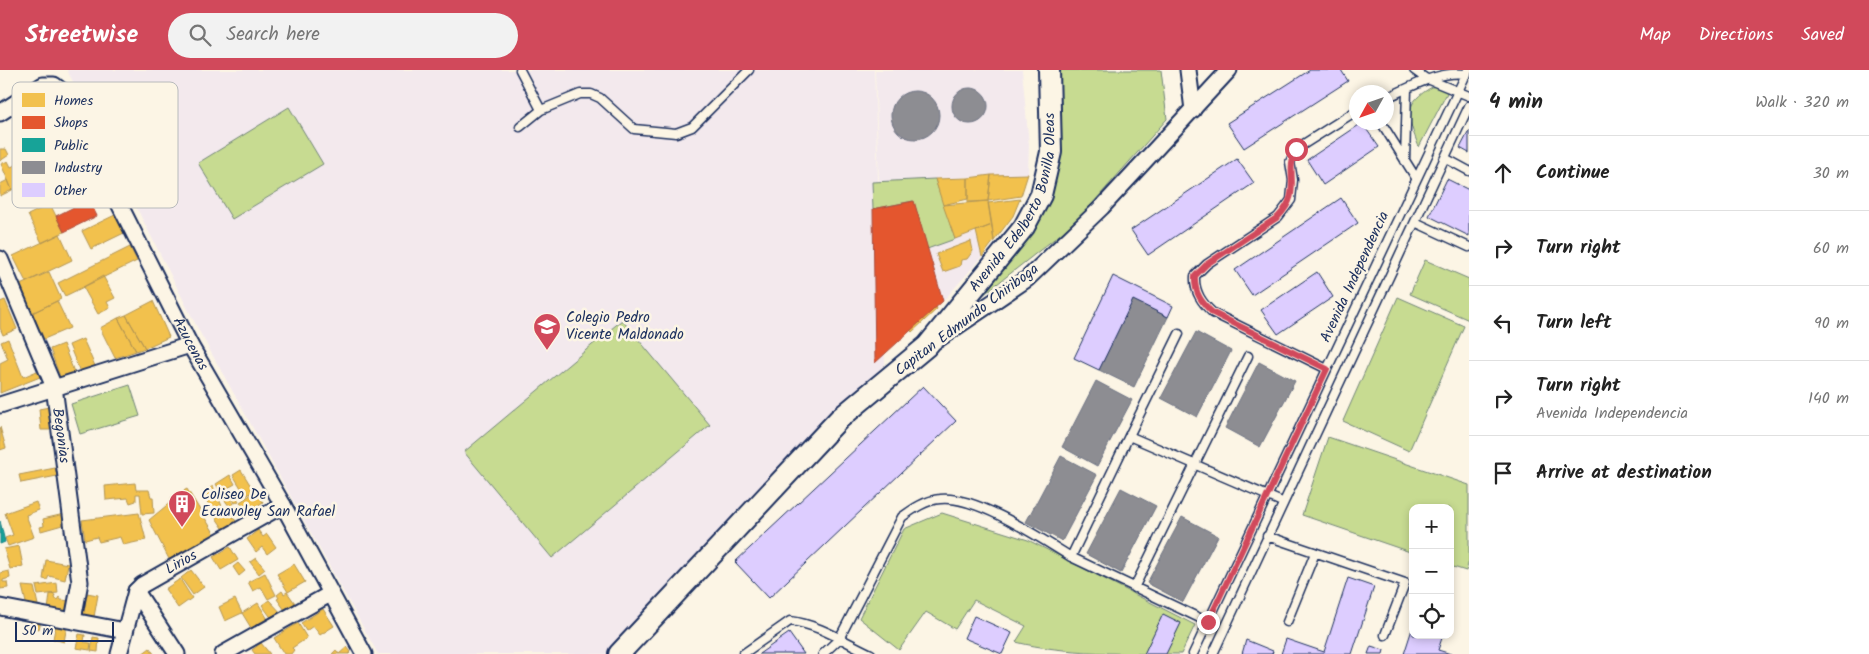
<!DOCTYPE html>
<html lang="en">
<head>
<meta charset="utf-8">
<style>
	:root { --surface:#fff; --page:#f2f2f2; --text:#222; --muted:#767676; --line:#e0e0e0; --accent:#d1495b }
	body { margin:0; font-family:Kalam,sans-serif; background:var(--page); color:var(--text) }
	.controls { position:absolute; right:15px; bottom:15px; display:grid; overflow:hidden; border-radius:10px; box-shadow:0 2px 8px #0003 }
	.controls button { width:45px; height:45px; display:grid; place-items:center; padding:0; border:0; border-bottom:1px solid var(--line); background:var(--surface); color:var(--text); font:25px sans-serif }
	.compass { position:absolute; left:1349px; top:15px; width:45px; height:45px; border-radius:50%; background:var(--surface); box-shadow:0 2px 8px #0003; rotate:230deg }
	.scale { position:absolute; left:15px; bottom:12px; width:99px; box-sizing:border-box; padding-left:5px; border:2px solid #1b2f5e; border-top:0; font-size:14px; line-height:18px; white-space:nowrap; color:#1b2f5e; -webkit-text-stroke:4px #fcf5e5; paint-order:stroke }
	.stop { position:absolute; width:15px; height:15px; margin:-11px; border:4px solid #d1495b; border-radius:50%; background:#fff }
	.stop.end { background:#d1495b; border-color:#fff; box-shadow:0 1px 5px #0008 }
	.list { margin:0; padding:0; list-style:none }
	h2 { display:flex; justify-content:space-between; align-items:center; height:65px; margin:0; padding:0 20px; font-size:21px }
	h2 small { font-size:16px; font-weight:400; color:var(--muted) }
	.list li { display:grid; grid-template-columns:32px 1fr auto; gap:15px; align-items:center; box-sizing:border-box; height:75px; padding:0 20px; border-top:1px solid var(--line) }
	.list b { display:block; font-size:19px; white-space:nowrap }
	.list p { margin:0; font-size:16px; white-space:nowrap; color:var(--muted) }
	.list em { font-size:16px; font-style:normal; color:var(--muted) }
	.icon { flex:none; width:28px; height:28px; fill:none; stroke:currentColor; stroke-width:2; stroke-linecap:round; stroke-linejoin:round }
	.map { position:relative; flex:none; width:1469px; height:584px; overflow:hidden }
	header { display:flex; align-items:center; gap:30px; box-sizing:border-box; height:70px; padding:0 25px; background:var(--accent); color:#fff }
	header strong { font-size:24px }
	nav { display:flex; gap:28px; margin-inline-start:auto; font-size:18px }
	.search { width:350px; height:45px; background:var(--page); display:flex; align-items:center; gap:12px; box-sizing:border-box; padding:0 18px; border-radius:28px; color:var(--muted); font-size:19px }
	main { display:flex }
	aside { flex:1; background:var(--surface) }
	.map>svg:first-child { display:block }
	.built { fill:#f3e9ed }
	.green { fill:#c7db91; stroke:#718578 }
	.homes { fill:#f2c14e; stroke:#b29553 }
	.shops { fill:#e4572e; stroke:#a84b3c }
	.public { fill:#17a398; stroke:#188087 }
	.industry { fill:#8d8d92; stroke:#6b7182 }
	.building { fill:#ddcdff; stroke:#1b2f5e }
	.lines { fill:none; stroke-linecap:round; stroke-linejoin:round }
	.lane-casing { stroke:#1b2f5e; stroke-width:11 }
	.street-casing { stroke:#1b2f5e; stroke-width:19 }
	.secondary-casing { stroke:#1b2f5e; stroke-width:24 }
	.lane { stroke:#fcf5e5; stroke-width:8 }
	.street { stroke:#fcf5e5; stroke-width:15 }
	.secondary { stroke:#fcf5e5; stroke-width:20 }
	.route { stroke:#d1495b; stroke-width:6 }
	.labels { text-anchor:middle; dominant-baseline:central; stroke-width:5; stroke-linejoin:round; paint-order:stroke }
	.street-label { font-size:15px; fill:#1b2f5e; stroke:#fcf5e5 }
	.poi-label { font-size:15px; fill:#1b2f5e; stroke:#fcf5e5; text-anchor:start }
	.key { fill:#fcf5e5; stroke:#b8babc; stroke-width:1 }
	.key-label { font-size:14px; fill:#1b2f5e }
</style>
</head>
<body>
<header>
<strong>Streetwise</strong>
<div class="search"><svg class="icon" aria-label="search" viewBox="0 0 24 24"><circle cx="10" cy="10" r="6"/><path d="M15 15l6 6"/></svg>Search here</div>
<nav><a>Map</a><a>Directions</a><a>Saved</a></nav>
</header>
<main>
<div class="map">
<svg width="1469" height="584" viewBox="0 0 1469 584">
	<rect width="100%" height="100%" fill="#fcf5e5"/>
	<filter id="ink" filterUnits="userSpaceOnUse"><feTurbulence type="fractalNoise" baseFrequency=".02" numOctaves="2"/><feDisplacementMap in="SourceGraphic" scale="10" xChannelSelector="R" yChannelSelector="G"/><feConvolveMatrix kernelMatrix="1 2 1 2 8 2 1 2 1" color-interpolation-filters="sRGB"/></filter>
	<g filter="url(#ink)">
		<path class="built" d="M 67,0 L 874,0 L 885,294 L 609,584 L 378,584 L 198,259 Z
			M 875,0 L 1022,0 L 1029,75 L 1028,104 L 879,112 Z
			M 976,161 L 982,187 L 943,231 L 927,179 Z"/>
		<path class="green" d="M 1054,0 L 1161,0 L 1167,49 L 1077,151 L 959,244 L 1029,164 Z
			M 1434,16 L 1446,20 L 1447,23 L 1419,77 C 1407,47 1402,33 1434,16 Z
			M 289,37 L 323,94 L 232,149 L 198,93 Z
			M 935,109 L 955,169 L 927,179 L 913,131 L 873,139 L 872,112 Z
			M 1425,190 L 1469,209 L 1469,250 L 1410,224 Z
			M 1398,227 L 1464,256 L 1409,381 L 1343,351 Z
			M 622,250 L 710,355 L 552,488 L 464,382 Z
			M 130,315 L 140,346 L 80,364 L 71,334 Z
			M 1328,367 L 1469,415 L 1469,491 L 1466,501 L 1450,496 L 1450,438 L 1413,438 L 1413,483 L 1302,445 Z
			M 942,443 L 1028,470 L 1195,555 L 1181,584 C 1132,584 1062,584 1016,572 L 1026,556 L 974,530 L 955,559 L 926,542 L 899,580 L 859,548 L 904,459 Z"/>
		<path class="homes" d="M 0,79 L 6,79 L 9,85 L 0,91 Z
			M 26,90 L 34,110 L 12,120 L 1,94 L 8,91 L 11,97 Z
			M 1028,104 L 1021,126 L 988,131 L 991,105 Z
			M 991,105 L 988,131 L 968,132 L 968,108 Z
			M 968,108 L 968,129 L 943,135 L 935,109 Z
			M 8,110 L 12,120 L 0,126 L 0,114 Z
			M 1020,129 L 1013,146 L 994,171 L 988,133 Z
			M 988,131 L 992,155 L 955,169 L 943,135 Z
			M 50,134 L 64,162 L 42,173 L 28,145 Z
			M 115,145 L 124,163 L 91,179 L 82,161 Z
			M 884,149 L 900,150 L 898,266 L 885,268 Z
			M 992,155 L 994,171 L 982,187 L 976,161 Z
			M 60,164 L 72,190 L 26,212 L 13,186 Z
			M 971,171 L 973,181 L 967,189 L 961,190 L 960,196 L 943,202 L 936,184 Z
			M 130,177 L 137,191 L 65,226 L 58,213 Z
			M 49,202 L 61,229 L 32,243 L 20,215 Z
			M 103,206 L 115,228 L 107,232 L 110,238 L 98,244 L 83,217 Z
			M 930,222 L 937,239 L 912,262 L 905,254 L 918,242 L 914,228 Z
			M 5,230 L 17,259 L 3,265 L 0,258 L 0,232 Z
			M 57,231 L 70,258 L 44,269 L 32,243 Z
			M 153,231 L 169,267 L 145,278 L 126,245 Z
			M 126,245 L 145,278 L 136,281 L 118,248 Z
			M 118,248 L 136,281 L 115,288 L 100,258 Z
			M 8,269 L 23,307 L 37,301 L 40,307 L 0,323 L 0,293 L 8,289 L 1,272 Z
			M 83,269 L 95,296 L 80,302 L 69,275 Z
			M 63,274 L 74,302 L 60,307 L 50,279 Z
			M 49,337 L 50,360 L 41,360 L 39,339 Z
			M 0,357 L 6,378 L 0,380 Z
			M 55,398 L 57,406 L 21,413 L 19,405 Z
			M 241,400 L 254,421 L 246,426 L 233,405 Z
			M 230,405 L 235,414 L 226,419 L 229,424 L 224,428 L 216,414 Z
			M 135,413 L 136,420 L 149,420 L 151,427 L 153,427 L 154,443 L 142,444 L 140,424 L 136,424 L 136,431 L 130,433 L 128,428 L 106,430 L 105,416 Z
			M 213,416 L 222,436 L 213,442 L 202,423 Z
			M 187,419 L 216,466 L 171,493 L 149,450 L 172,431 L 171,428 Z
			M 241,420 L 243,424 L 237,428 L 239,431 L 235,433 L 231,426 Z
			M 256,421 L 263,432 L 248,442 L 240,432 Z
			M 229,426 L 234,434 L 230,437 L 223,428 Z
			M 36,432 L 39,440 L 26,445 L 34,467 L 8,476 L 5,468 L 13,465 L 5,443 Z
			M 227,437 L 237,453 L 233,459 L 229,457 L 225,461 L 214,445 Z
			M 139,443 L 146,470 L 123,475 L 120,467 L 99,472 L 97,467 L 85,470 L 82,450 Z
			M 64,444 L 66,454 L 41,461 L 40,457 L 44,456 L 43,449 Z
			M 258,460 L 263,467 L 267,464 L 276,477 L 267,484 L 262,477 L 256,482 L 247,469 Z
			M 19,476 L 23,496 L 10,499 L 4,479 Z
			M 230,477 L 238,490 L 221,500 L 213,487 Z
			M 256,488 L 265,499 L 259,504 L 250,492 Z
			M 46,490 L 68,494 L 65,510 L 49,506 L 47,510 L 43,509 Z
			M 238,493 L 245,501 L 239,506 L 233,497 Z
			M 294,494 L 305,512 L 288,522 L 277,504 Z
			M 191,500 L 204,517 L 193,525 L 181,508 Z
			M 9,501 L 10,508 L 3,510 L 3,512 L 7,512 L 8,518 L 0,519 L 0,503 Z
			M 265,503 L 276,525 L 268,529 L 261,517 L 253,521 L 248,512 Z
			M 180,509 L 192,528 L 178,538 L 165,519 Z
			M 57,513 L 58,523 L 38,525 L 36,516 Z
			M 22,516 L 34,517 L 38,535 L 27,537 Z
			M 282,521 L 284,524 L 287,522 L 297,536 L 287,543 L 277,529 L 279,528 L 277,525 Z
			M 87,523 L 98,525 L 94,547 L 83,545 Z
			M 50,524 L 55,525 L 54,528 L 57,530 L 59,527 L 61,530 L 71,531 L 68,542 L 48,540 Z
			M 235,529 L 242,543 L 225,551 L 219,537 Z
			M 269,530 L 284,546 L 275,553 L 262,535 Z
			M 258,533 L 272,556 L 256,566 L 242,543 Z
			M 323,539 L 334,556 L 320,565 L 313,556 L 306,561 L 301,553 Z
			M 32,548 L 41,551 L 39,559 L 29,557 Z
			M 56,553 L 67,555 L 64,572 L 53,569 Z
			M 298,553 L 307,568 L 292,578 L 294,580 L 291,584 L 284,584 L 274,568 Z
			M 79,564 L 85,565 L 84,572 L 91,573 L 90,580 L 76,578 Z
			M 93,567 L 99,568 L 98,582 L 91,581 Z
			M 261,573 L 270,584 L 255,584 L 252,580 Z
			M 347,577 L 351,582 L 349,584 L 332,584 L 336,580 L 339,584 Z
			M 150,578 L 154,584 L 142,584 Z"/>
		<path class="shops" d="M 95,110 L 103,124 L 89,130 L 97,146 L 64,162 L 56,146 L 76,136 L 69,123 Z
			M 914,131 L 943,231 L 875,293 L 873,139 Z"/>
		<path class="public" d="M 0,451 L 5,472 L 0,474 Z"/>
		<path class="industry" d="M952 36a18 18 0 1 1 36 0a18 18 0 1 1-36 0Z
			M891 45a24 24 0 1 1 48 0a24 24 0 1 1-48 0Z
			M 1133,230 L 1168,247 L 1134,317 L 1099,300 Z
			M 1196,262 L 1231,281 L 1197,347 L 1161,328 Z
			M 1259,292 L 1295,311 L 1260,377 L 1225,358 Z
			M 1096,311 L 1132,330 L 1097,396 L 1062,377 Z
			M 1061,386 L 1097,405 L 1062,471 L 1026,452 Z
			M 1121,418 L 1156,436 L 1121,503 L 1086,484 Z
			M 1182,447 L 1218,466 L 1183,532 L 1147,513 Z"/>
		<path class="building" d="M 1310,0 L 1341,0 L 1348,11 L 1244,78 L 1227,53 Z
			M 1362,53 L 1379,77 L 1323,115 L 1307,90 Z
			M 1469,61 L 1469,83 L 1460,78 Z
			M 1237,89 L 1254,113 L 1148,185 L 1131,160 Z
			M 1447,109 L 1469,120 L 1469,166 L 1429,146 Z
			M 1341,128 L 1358,153 L 1252,225 L 1235,200 Z
			M 1317,202 L 1333,227 L 1278,264 L 1261,240 Z
			M 1113,206 L 1173,236 L 1168,247 L 1133,230 L 1099,300 L 1074,288 Z
			M 923,316 L 956,351 L 769,528 L 735,492 Z
			M 1348,508 L 1374,517 L 1352,584 L 1281,584 L 1286,569 L 1324,582 Z
			M 1163,544 L 1181,553 L 1166,584 L 1144,584 Z
			M 974,546 L 1012,563 L 1002,584 L 964,568 Z
			M 1413,556 L 1413,565 L 1443,565 L 1438,580 L 1451,584 L 1404,584 Z
			M 789,563 L 804,584 L 759,584 Z
			M 1246,570 L 1273,581 L 1272,584 L 1242,584 Z
			M 1371,576 L 1384,580 L 1383,584 L 1368,584 Z"/>
		<g class="lines">
			<defs>
				<path id="lane" d="M 520,0 L 541,40 L 580,24 L 591,24 L 600,28 L 634,59 L 676,63 L 692,57 L 749,0
					M 1414,0 L 1425,8 L 1469,26
					M 1386,28 C 1412,17 1438,0 1467,4
					M 1381,52 L 1416,108
					M 520,57 L 541,40
					M 1445,88 L 1469,101
					M 1405,91 L 1407,19
					M 1415,152 L 1469,177
					M 1179,264 L 1129,366 L 1282,432
					M 1327,299 L 1213,243 C 1202,233 1194,222 1195,206 L 1207,194 L 1278,147 L 1291,130 L 1293,110 L 1290,92 L 1296,79 L 1356,41
					M 1129,366 L 1071,487 L 1208,552
					M 1267,466 L 1405,513 L 1385,565
					M 1134,518 L 1248,286
					M 1287,552 L 1315,483
					M 743,584 L 790,551 C 818,554 845,572 871,584
					M 823,584 L 839,569 L 902,447 C 913,439 926,430 940,429 C 976,425 1040,468 1071,487
					M 1193,584 L 1468,0
					M 1213,584 L 1469,36"/>
				<g id="street">
					<path d="M 1188,0 L 1193,40"/>
					<path id="s1" d="M 0,43 L 43,15 L 54,15 L 63,22 L 190,275 L 283,435 L 364,584"/>
					<path id="s2" d="M 0,189 L 54,317 L 80,512 L 73,550"/>
					<path d="M 937,270 L 1027,209 L 1102,137 L 1229,0"/>
					<path d="M 0,335 L 190,275"/>
					<path d="M 136,521 L 177,584"/>
					<path d="M 0,537 L 125,561"/>
					<path id="s3" d="M 119,584 L 136,521 L 142,515 L 283,435"/>
					<path d="M 223,584 L 330,524"/>
				</g>
				<g id="secondary">
					<path id="s4" d="M 619,584 L 839,349 L 927,276 L 1024,157 L 1041,125 L 1051,82 L 1049,0"/>
				</g>
			</defs>
			<use href="#lane" class="lane-casing"/>
			<use href="#street" class="street-casing"/>
			<use href="#secondary" class="secondary-casing"/>
			<use href="#lane" class="lane"/>
			<use href="#street" class="street"/>
			<use href="#secondary" class="secondary"/>
		</g>
	</g>
	<g class="lines" filter="url(#ink)">
		<path class="route" d="M 1208,552 L 1327,299 L 1213,243 C 1202,233 1194,223 1195,206 L 1207,194 L 1278,147 C 1303,121 1284,106 1296,79"/>
	</g>
	<defs>
		<symbol id="university-pin" viewBox="-11 -11 22 30"><path d="M0 17L-7.5 6A9.5 9.5 0 1 1 7.5 6Z" fill="#d1495b" stroke="#fcf5e5"/><path d="M0-5L7-2L0 1L-7-2ZM-4 1L0 2.5L4 1V4Q0 6-4 4Z" fill="#fff"/></symbol>
		<symbol id="building-pin" viewBox="-11 -11 22 30"><path d="M0 17L-7.5 6A9.5 9.5 0 1 1 7.5 6Z" fill="#d1495b" stroke="#fcf5e5"/><path d="M-4-6H4V6H1V3H-1V6H-4ZM-2.5-4.3h1.7v1.8h-1.7ZM.8-4.3h1.7v1.8H.8ZM-2.5-1h1.7V.8h-1.7ZM.8-1h1.7V.8H.8Z" fill="#fff"/></symbol>
	</defs>
	<g fill-rule="evenodd">
		<use href="#university-pin" x="531" y="241" width="32" height="43"/>
		<use href="#building-pin" x="166" y="418" width="32" height="43"/>
	</g>
	<g class="labels">
		<g class="street-label">
			<text stroke="none"><textPath href="#s4" startOffset="609">Avenida Edelberto Bonilla Oleas</textPath></text>
			<text transform="translate(1355 207) rotate(-65)">Avenida Independencia</text>
			<text transform="translate(967 250) rotate(-37)">Capitan Edmundo Chiriboga</text>
			<text stroke="none"><textPath href="#s1" startOffset="356">Azucenas</textPath></text>
			<text stroke="none"><textPath href="#s2" startOffset="188">Begonias</textPath></text>
			<text stroke="none"><textPath href="#s3" startOffset="119">Lirios</textPath></text>
		</g>
		<g class="poi-label">
			<text x="566" y="248">Colegio Pedro<tspan x="566" dy="17">Vicente Maldonado</tspan></text>
			<text x="201" y="425">Coliseo De<tspan x="201" dy="17">Ecuavoley San Rafael</tspan></text>
		</g>
	</g>
	<rect x="12" y="12" width="166" height="126" rx="8" class="key"/>
	<rect x="22" y="23" width="23" height="14" fill="#f2c14e"/>
	<rect x="22" y="46" width="23" height="13" fill="#e4572e"/>
	<rect x="22" y="68" width="23" height="14" fill="#17a398"/>
	<rect x="22" y="91" width="23" height="13" fill="#8d8d92"/>
	<rect x="22" y="113" width="23" height="14" fill="#ddcdff"/>
	<g class="key-label">
		<text x="54" y="35">Homes</text>
		<text x="54" y="57">Shops</text>
		<text x="54" y="80">Public</text>
		<text x="54" y="102">Industry</text>
		<text x="54" y="125">Other</text>
	</g>
</svg>
<div class="controls">
<button>+</button>
<button>−</button>
<button><svg class="icon" aria-label="locate" viewBox="0 0 24 24"><circle cx="12" cy="12" r="6"/><path d="M12 2v4M12 18v4M2 12h4M18 12h4"/></svg></button>
</div>
<svg class="compass" viewBox="-18 -18 36 36"><path d="M0-13l5 13h-10z" fill="#e53935"/><path d="M0 13l5-13h-10z" fill="#767676"/></svg>
<div class="scale">50 m</div>
<div class="stop" style="left:1296px;top:79px"></div>
<div class="stop end" style="left:1208px;top:552px"></div>
</div>
<aside>
<h2>4 min<small>Walk · 320 m</small></h2>
<ul class="list">
<li><svg class="icon" aria-label="ahead" viewBox="0 0 24 24"><path d="M12 20V5M6 11l6-6 6 6"/></svg><div><b>Continue</b></div><em>30 m</em></li>
<li><svg class="icon" aria-label="right" viewBox="0 0 24 24"><path d="M7 20v-9h11M14 6l5 5-5 5"/></svg><div><b>Turn right</b></div><em>60 m</em></li>
<li><svg class="icon" aria-label="left" viewBox="0 0 24 24"><path d="M17 20v-9H6M10 6l-5 5 5 5"/></svg><div><b>Turn left</b></div><em>90 m</em></li>
<li><svg class="icon" aria-label="right" viewBox="0 0 24 24"><path d="M7 20v-9h11M14 6l5 5-5 5"/></svg><div><b>Turn right</b><p>Avenida Independencia</p></div><em>140 m</em></li>
<li><svg class="icon" aria-label="arrive" viewBox="0 0 24 24"><path d="M6 21V4h12l-3 4 3 4H6"/></svg><div><b>Arrive at destination</b></div></li>
</ul>
</aside>
</main>
</body>
</html>
